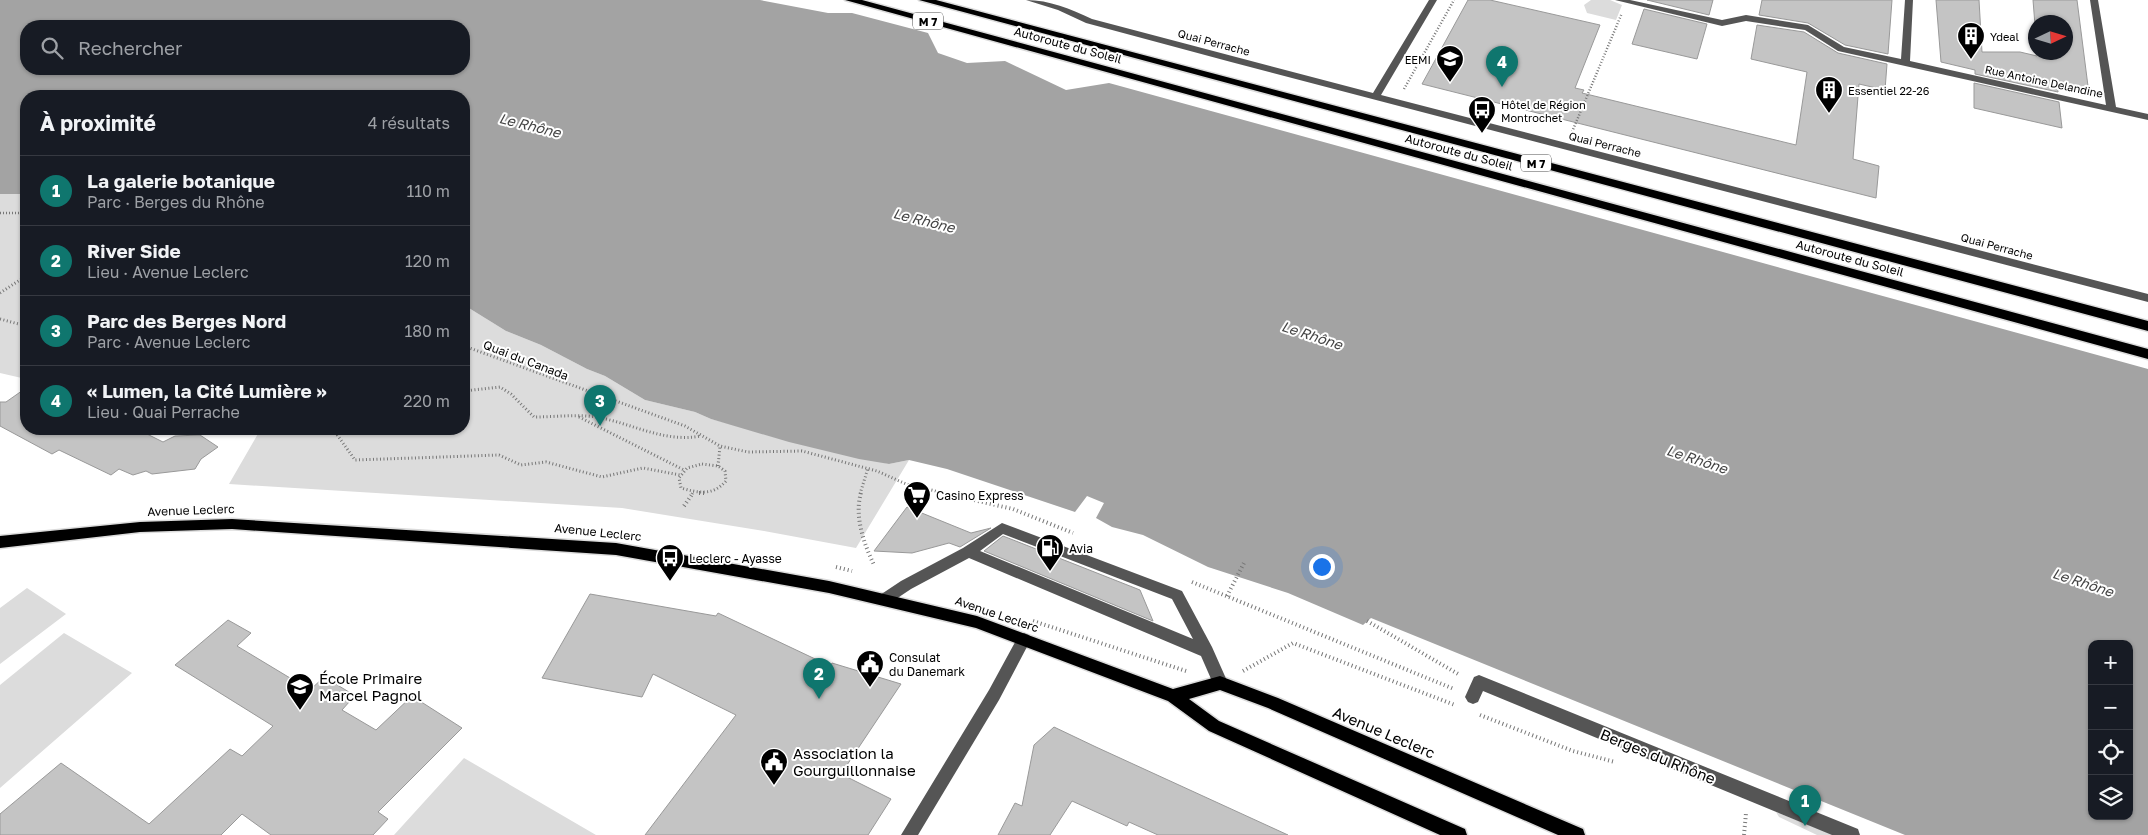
<!DOCTYPE html>
<html lang="fr">
<head>
<meta charset="utf-8">
<style>
	:root { --surface:#171b24; --page:#20242c; --text:#f1f3f6; --muted:#9ea1a6; --line:#363941; --accent:#0f766e }
	body { margin:0; font-family:"Golos Text",sans-serif; background:var(--page); color:var(--text) }
	.controls { position:absolute; right:15px; bottom:15px; display:grid; overflow:hidden; border-radius:10px; box-shadow:0 1px 4px #0004 }
	.controls button { width:45px; height:45px; display:grid; place-items:center; padding:0; border:0; border-bottom:1px solid var(--line); background:var(--surface); color:var(--text); font:25px sans-serif }
	.compass { position:absolute; left:2028px; top:15px; width:45px; height:45px; border-radius:50%; background:var(--surface); box-shadow:0 1px 4px #0004; rotate:86deg }
	.you { position:absolute; left:1321px; top:566px; width:18px; height:18px; margin:-12px; border:4px solid #fff; border-radius:50%; background:#1a73e8; box-shadow:0 0 0 8px #1a73e833 }
	.badge { display:grid; place-items:center; width:32px; height:32px; border-radius:50%; background:var(--accent); color:#fff; font-size:16px; font-weight:700 }
	.pin { position:absolute; translate:-50% -41px; filter:drop-shadow(0 1px 2px #0008) }
	.pin::after { content:''; position:absolute; top:26px; width:18px; height:15px; background:inherit; clip-path:polygon(0 0,100% 0,50% 100%) }
	.list { margin:0; padding:0; list-style:none }
	h2 { display:flex; justify-content:space-between; align-items:center; height:65px; margin:0; padding:0 20px; font-size:21px }
	h2 small { font-size:16px; font-weight:400; color:var(--muted) }
	.list li { display:grid; grid-template-columns:32px 1fr auto; gap:15px; align-items:center; box-sizing:border-box; height:70px; padding:0 20px; border-top:1px solid var(--line) }
	.list b { display:block; font-size:19px; white-space:nowrap }
	.list p { margin:0; font-size:16px; white-space:nowrap; color:var(--muted) }
	.list em { font-size:16px; font-style:normal; color:var(--muted) }
	.icon { flex:none; width:28px; height:28px; fill:none; stroke:currentColor; stroke-width:2; stroke-linecap:round; stroke-linejoin:round }
	.map { position:relative; flex:none; width:2148px; height:835px; overflow:hidden }
	.search { position:absolute; background:var(--surface); box-shadow:0 1px 4px #0004; left:20px; top:20px; width:450px; height:55px; display:flex; align-items:center; gap:12px; box-sizing:border-box; padding:0 18px; border-radius:20px; color:var(--muted); font-size:19px }
	.panel { position:absolute; background:var(--surface); box-shadow:0 1px 4px #0004; left:20px; top:90px; width:450px; height:345px; border-radius:20px }
	.map>svg:first-child { display:block }
	.green { fill:#dcdcdc }
	.water { fill:#a3a3a3; fill-rule:evenodd }
	.building { fill:#c4c4c4; stroke:#999 }
	.lines { fill:none; stroke-linecap:round; stroke-linejoin:round }
	.major-casing { stroke:#dbdbdb; stroke-width:3 }
	.highway-casing { stroke:#dbdbdb; stroke-width:3 }
	.path-far2 { stroke:#777; stroke-width:2.5; stroke-dasharray:1 2; stroke-linecap:butt }
	.path-far1 { stroke:#777; stroke-width:3; stroke-dasharray:1 2.5; stroke-linecap:butt }
	.path { stroke:#777; stroke-width:4; stroke-dasharray:1 3; stroke-linecap:butt }
	.minor { fill:#555; fill-rule:evenodd }
	.major { fill:#000; fill-rule:evenodd }
	.highway { fill:#000; fill-rule:evenodd }
	.labels { text-anchor:middle; dominant-baseline:central; stroke-width:4; stroke-linejoin:round; paint-order:stroke }
	.shield { fill:#fff; stroke:#4c4c4c; stroke-width:1 }
	.shield-label { font-size:11px; font-weight:bold; fill:#000 }
	.far-poi-label { font-size:11px; fill:#000; stroke:#fff; text-anchor:start }
	.far-street-label { font-size:11px; fill:#000; stroke:#fff }
	.street-label { font-size:12px; fill:#000; stroke:#fff }
	.poi-label { font-size:12px; fill:#000; stroke:#fff; text-anchor:start }
	.water-label { font-size:14px; font-style:italic; fill:#444; stroke:#fff }
	.near-poi-label { font-size:15px; fill:#000; stroke:#fff; text-anchor:start }
	.near-street-label { font-size:15px; fill:#000; stroke:#fff }
</style>
</head>
<body>
<div class="map">
<svg width="2148" height="835" viewBox="0 0 2148 835">
	<rect width="100%" height="100%" fill="#fff"/>
	<path class="green" d="M 1591,0 L 1610,0 L 1622,5 L 1616,20 L 1587,13 L 1584,5 Z
		M 0,194 L 26,194 L 26,379 L 0,373 Z
		M 464,305 L 506,331 L 541,345 L 587,369 L 605,376 L 645,400 L 695,412 L 711,419 L 889,464 L 909,460 L 856,548 L 764,531 L 622,508 L 229,484 L 259,432 L 248,429 L 464,429 Z
		M 27,588 L 66,614 L 0,664 L 0,608 Z
		M 64,633 L 132,673 L 0,788 L 0,685 Z
		M 464,758 L 596,835 L 394,835 Z
		M 1776,812 L 1834,835 L 1817,835 L 1779,817 Z"/>
	<path class="water" d="M 0,0 L 760,0 L 828,13 L 852,13 L 928,33 L 938,53 L 967,63 L 1005,61 L 1066,90 L 1109,83 L 2148,369 L 2148,835 L 1905,835 L 1371,618 L 1363,625 L 1288,593 L 1208,567 L 1143,535 L 1112,527 L 1096,518 L 1104,503 L 1087,496 L 1075,512 L 947,469 L 909,460 L 889,464 L 859,459 L 789,442 L 711,419 L 695,412 L 645,400 L 605,376 L 587,369 L 541,345 L 506,331 L 464,305 L 464,96 L 26,96 L 26,194 L 0,194 ZM 26,26 L 464,26 L 464,69 L 26,69 ZM 2092,644 L 2129,644 L 2129,816 L 2092,816 Z"/>
	<path class="building" d="M 1468,0 L 1490,0 L 1600,25 L 1575,88 L 1584,90 L 1582,93 L 1796,145 L 1807,72 L 1751,59 L 1757,25 L 1804,32 L 1838,53 L 1887,64 L 1885,90 L 1859,84 L 1853,159 L 1879,166 L 1876,198 L 1422,84 Z
		M 1647,0 L 1713,0 L 1709,15 Z
		M 1762,0 L 1892,0 L 1888,54 L 1845,45 L 1808,23 L 1759,15 Z
		M 1936,0 L 1979,0 L 1982,52 L 2020,52 L 2037,56 L 2037,52 L 2066,52 L 2066,22 L 2036,22 L 2036,38 L 2033,0 L 2077,0 L 2089,94 L 2058,87 L 2058,92 L 1975,74 L 1975,70 L 1941,62 Z
		M 1644,9 L 1707,24 L 1697,59 L 1632,44 Z
		M 1974,83 L 2059,102 L 2062,128 L 1974,108 Z
		M 26,388 L 26,429 L 137,429 L 163,442 L 175,436 L 200,435 L 218,447 L 201,459 L 195,469 L 152,474 L 146,471 L 133,475 L 119,469 L 111,475 L 59,450 L 52,454 L 0,426 L 0,402 L 6,402 Z
		M 907,507 L 971,533 L 991,528 L 960,547 L 949,543 L 912,553 L 874,551 Z
		M 1003,536 L 1140,590 L 1153,621 L 984,551 Z
		M 590,594 L 716,616 L 718,613 L 830,666 L 832,663 L 901,684 L 841,774 L 891,799 L 868,835 L 645,835 L 736,715 L 653,674 L 642,697 L 542,678 Z
		M 228,620 L 251,633 L 237,646 L 310,690 L 324,677 L 349,692 L 344,697 L 350,701 L 342,710 L 376,730 L 412,696 L 462,728 L 378,812 L 388,819 L 373,835 L 271,835 L 242,814 L 221,835 L 0,835 L 0,814 L 61,763 L 149,824 L 230,749 L 242,756 L 273,726 L 175,665 Z
		M 1054,727 L 1096,747 L 1288,835 L 1158,835 L 1129,822 L 1127,826 L 1072,801 L 1050,835 L 998,835 L 1015,803 L 1022,806 L 1034,745 Z"/>
	<g class="lines">
		<defs>
			<path id="major" d="M 232,519 L 616,543 L 829,581 L 977,616 L 1173,689 L 1220,676 L 1278,698 L 1583,829 L 1585,835 L 1558,835 L 1268,708 L 1220,690 L 1189,699 L 1219,721 L 1465,829 L 1467,835 L 1440,835 L 1209,731 L 1168,701 L 976,628 L 829,593 L 616,555 L 232,529 L 140,532 L 0,548 L 0,536 L 140,522 Z"/>
			<path id="highway" d="M 845,0 L 862,0 L 2148,349 L 2148,359 Z
				M 919,0 L 936,0 L 2148,321 L 2148,331 Z"/>
		</defs>
		<use href="#major" class="major-casing"/>
		<use href="#highway" class="highway-casing"/>
		<path class="path-far2" d="M 1404,89 L 1454,0
			M 1572,132 L 1622,13
			M 0,213 L 26,213"/>
		<path class="path-far1" d="M 0,293 L 26,276
			M 0,319 L 26,326
			M 464,346 L 685,426 L 720,446 L 748,452 L 802,451 L 877,471 L 906,484 L 948,494
			M 464,391 L 500,387 L 511,394 L 534,417 C 554,417 576,414 596,417 C 632,423 663,443 701,436
			M 579,417 L 684,470
			M 333,429 L 355,460 L 499,455 L 521,465 L 546,462 L 602,477 L 643,468 L 680,475
			M 702,464 L 718,466 L 725,471 L 726,481 C 713,496 698,493 681,488 L 679,478 L 687,468 Z
			M 718,466 L 720,446
			M 692,494 L 693,492
			M 860,494 L 868,468"/>
		<path class="path" d="M 699,493 L 707,493
			M 861,493 C 854,516 864,544 874,565
			M 943,493 L 1013,509 L 1073,533
			M 684,506 L 693,493
			M 836,567 L 852,571
			M 1192,582 L 1454,689
			M 1227,596 L 1245,561
			M 1033,621 L 1186,671
			M 1367,621 L 1460,675
			M 1243,671 L 1293,643 L 1455,705
			M 1480,715 L 1573,751 L 1615,762
			M 1744,835 L 1746,813"/>
		<path class="minor" d="M 1026,0 C 1050,0 1070,9 1092,19 L 1373,93 L 1429,0 L 1437,0 L 1381,95 L 2148,294 L 2148,302 L 1231,62 L 1086,23 L 1058,10 Z
			M 1615,0 L 1630,0 L 1722,20 L 1746,15 L 1808,25 L 1844,47 L 1901,59 L 1905,0 L 1913,0 L 1910,61 L 2106,105 L 2090,0 L 2098,0 L 2116,107 L 2148,114 L 2148,120 L 1838,51 L 1805,30 L 1746,21 L 1722,26 Z
			M 1002,523 L 1182,591 L 1212,647 L 1228,683 L 1225,688 L 1220,690 L 1215,688 L 1201,656 L 969,558 L 911,589 L 890,603 L 885,605 L 880,603 L 878,599 L 880,595 L 901,581 L 963,548 ZM 1003,534 L 1172,599 L 1193,639 L 980,551 Z
			M 1024,633 L 1029,635 L 1031,639 L 1029,643 L 999,700 L 918,835 L 901,835 L 989,690 L 1019,635 Z
			M 1479,675 L 1858,829 L 1860,835 L 1832,835 L 1483,691 L 1478,702 L 1473,704 L 1468,702 L 1465,697 L 1474,677 Z"/>
		<use href="#major" class="major"/>
		<use href="#highway" class="highway"/>
	</g>
	<defs>
		<symbol id="building-pin" viewBox="-11 -11 22 30"><path d="M0 17L-7.5 6A9.5 9.5 0 1 1 7.5 6Z" fill="#000" stroke="#fff"/><path d="M-4-6H4V6H1V3H-1V6H-4ZM-2.5-4.3h1.7v1.8h-1.7ZM.8-4.3h1.7v1.8H.8ZM-2.5-1h1.7V.8h-1.7ZM.8-1h1.7V.8H.8Z" fill="#fff"/></symbol>
		<symbol id="university-pin" viewBox="-11 -11 22 30"><path d="M0 17L-7.5 6A9.5 9.5 0 1 1 7.5 6Z" fill="#000" stroke="#fff"/><path d="M0-5L7-2L0 1L-7-2ZM-4 1L0 2.5L4 1V4Q0 6-4 4Z" fill="#fff"/></symbol>
		<symbol id="bus-pin" viewBox="-11 -11 22 30"><path d="M0 17L-7.5 6A9.5 9.5 0 1 1 7.5 6Z" fill="#000" stroke="#fff"/><path d="M-5-6H5V4H4V6H2V4H-2V6H-4V4H-5ZM-3.5-4V0h7V-4ZM-3.5 1.2v1.5H-2V1.2ZM2 1.2v1.5H3.5V1.2Z" fill="#fff"/></symbol>
		<symbol id="supermarket-pin" viewBox="-11 -11 22 30"><path d="M0 17L-7.5 6A9.5 9.5 0 1 1 7.5 6Z" fill="#000" stroke="#fff"/><path d="M-6-5.5h2.5l.6 2H6L4.5 2H-2.5L-4.4-4H-6ZM-1.5 3.2a1.3 1.3 0 1 0 .1 0ZM3 3.2a1.3 1.3 0 1 0 .1 0Z" fill="#fff"/></symbol>
		<symbol id="fuel-pin" viewBox="-11 -11 22 30"><path d="M0 17L-7.5 6A9.5 9.5 0 1 1 7.5 6Z" fill="#000" stroke="#fff"/><path d="M-5.5-6h7V0h2V4h1.3V-2.5L3-4.5l.8-.8L6-3V5H2.5V1h-1V6h-7ZM-4.2-4.7v3.2H.2V-4.7Z" fill="#fff"/></symbol>
		<symbol id="civic-pin" viewBox="-11 -11 22 30"><path d="M0 17L-7.5 6A9.5 9.5 0 1 1 7.5 6Z" fill="#000" stroke="#fff"/><path d="M-.6-6.5H3V-4.5H.6V-3L4-1V1h2V6H-6V1h2V-1L-.6-3ZM-1.2 2.5V6h2.4V2.5Z" fill="#fff"/></symbol>
		<symbol id="school-pin" viewBox="-11 -11 22 30"><path d="M0 17L-7.5 6A9.5 9.5 0 1 1 7.5 6Z" fill="#000" stroke="#fff"/><path d="M0-5L7-2L0 1L-7-2ZM-4 1L0 2.5L4 1V4Q0 6-4 4Z" fill="#fff"/></symbol>
	</defs>
	<g fill-rule="evenodd">
		<use href="#building-pin" x="1955" y="20" width="32" height="43"/>
		<use href="#university-pin" x="1434" y="43" width="32" height="43"/>
		<use href="#building-pin" x="1813" y="74" width="32" height="43"/>
		<use href="#bus-pin" x="1466" y="94" width="32" height="43"/>
		<use href="#supermarket-pin" x="901" y="479" width="32" height="43"/>
		<use href="#fuel-pin" x="1034" y="532" width="32" height="43"/>
		<use href="#bus-pin" x="654" y="542" width="32" height="43"/>
		<use href="#civic-pin" x="854" y="648" width="32" height="43"/>
		<use href="#school-pin" x="284" y="671" width="32" height="43"/>
		<use href="#civic-pin" x="758" y="746" width="32" height="43"/>
	</g>
	<g class="labels">
		<g class="shield">
			<rect x="913" y="12.5" width="30" height="17" rx="4"/>
			<rect x="1521" y="154.5" width="30" height="17" rx="4"/>
		</g>
		<g class="shield-label">
			<text x="928" y="21">M 7</text>
			<text x="1536" y="163">M 7</text>
		</g>
		<g class="far-poi-label">
			<text x="1990" y="36">Ydeal</text>
			<text x="1431" y="59" text-anchor="end">EEMI</text>
			<text x="1848" y="90">Essentiel 22-26</text>
			<text x="1501" y="104">Hôtel de Région<tspan x="1501" dy="13">Montrochet</tspan></text>
		</g>
		<g class="far-street-label">
			<text transform="translate(1214 42) rotate(15)">Quai Perrache</text>
			<text transform="translate(2044 81) rotate(12)">Rue Antoine Delandine</text>
			<text transform="translate(1605 144) rotate(14)">Quai Perrache</text>
			<text transform="translate(1997 246) rotate(15)">Quai Perrache</text>
		</g>
		<g class="street-label">
			<text transform="translate(1068 45) rotate(15)">Autoroute du Soleil</text>
			<text transform="translate(1459 152) rotate(15)">Autoroute du Soleil</text>
			<text transform="translate(1850 258) rotate(15)">Autoroute du Soleil</text>
			<text transform="translate(526 360) rotate(21)">Quai du Canada</text>
			<text transform="translate(191 510) rotate(-2)">Avenue Leclerc</text>
			<text transform="translate(598 532) rotate(6)">Avenue Leclerc</text>
			<text transform="translate(997 614) rotate(19)">Avenue Leclerc</text>
		</g>
		<g class="poi-label">
			<text x="936" y="495">Casino Express</text>
			<text x="1069" y="548">Avia</text>
			<text x="689" y="558">Leclerc - Ayasse</text>
			<text x="889" y="657">Consulat<tspan x="889" dy="14">du Danemark</tspan></text>
		</g>
		<g class="water-label">
			<text transform="translate(530 125) rotate(14)">Le Rhône</text>
			<text transform="translate(924 220) rotate(14)">Le Rhône</text>
			<text transform="translate(1312 335) rotate(18)">Le Rhône</text>
			<text transform="translate(1697 459) rotate(18)">Le Rhône</text>
			<text transform="translate(2083 582) rotate(18)">Le Rhône</text>
		</g>
		<g class="near-poi-label">
			<text x="319" y="678">École Primaire<tspan x="319" dy="17">Marcel Pagnol</tspan></text>
			<text x="793" y="753">Association la<tspan x="793" dy="17">Gourguillonnaise</tspan></text>
		</g>
		<g class="near-street-label">
			<text transform="translate(1384 732) rotate(23)">Avenue Leclerc</text>
			<text transform="translate(1658 756) rotate(22)">Berges du Rhône</text>
		</g>
	</g>
</svg>
<div class="controls">
<button>+</button>
<button>−</button>
<button><svg class="icon" aria-label="locate" viewBox="0 0 24 24"><circle cx="12" cy="12" r="6"/><path d="M12 2v4M12 18v4M2 12h4M18 12h4"/></svg></button>
<button><svg class="icon" aria-label="layers" viewBox="0 0 24 24"><path d="M12 4l9 5-9 5-9-5zM3 14l9 5 9-5"/></svg></button>
</div>
<svg class="compass" viewBox="-18 -18 36 36"><path d="M0-13l5 13h-10z" fill="#e53935"/><path d="M0 13l5-13h-10z" fill="#9ea1a6"/></svg>
<div class="you"></div>
<div class="pin badge" style="left:1805px;top:826px">1</div>
<div class="pin badge" style="left:819px;top:699px">2</div>
<div class="pin badge" style="left:600px;top:426px">3</div>
<div class="pin badge" style="left:1502px;top:87px">4</div>
<div class="search"><svg class="icon" aria-label="search" viewBox="0 0 24 24"><circle cx="10" cy="10" r="6"/><path d="M15 15l6 6"/></svg>Rechercher</div>
<section class="panel">
<h2>À proximité<small>4 résultats</small></h2>
<ul class="list">
<li><span class="badge">1</span><div><b>La galerie botanique</b><p>Parc · Berges du Rhône</p></div><em>110 m</em></li>
<li><span class="badge">2</span><div><b>River Side</b><p>Lieu · Avenue Leclerc</p></div><em>120 m</em></li>
<li><span class="badge">3</span><div><b>Parc des Berges Nord</b><p>Parc · Avenue Leclerc</p></div><em>180 m</em></li>
<li><span class="badge">4</span><div><b>« Lumen, la Cité Lumière »</b><p>Lieu · Quai Perrache</p></div><em>220 m</em></li>
</ul>
</section>
</div>
</body>
</html>
